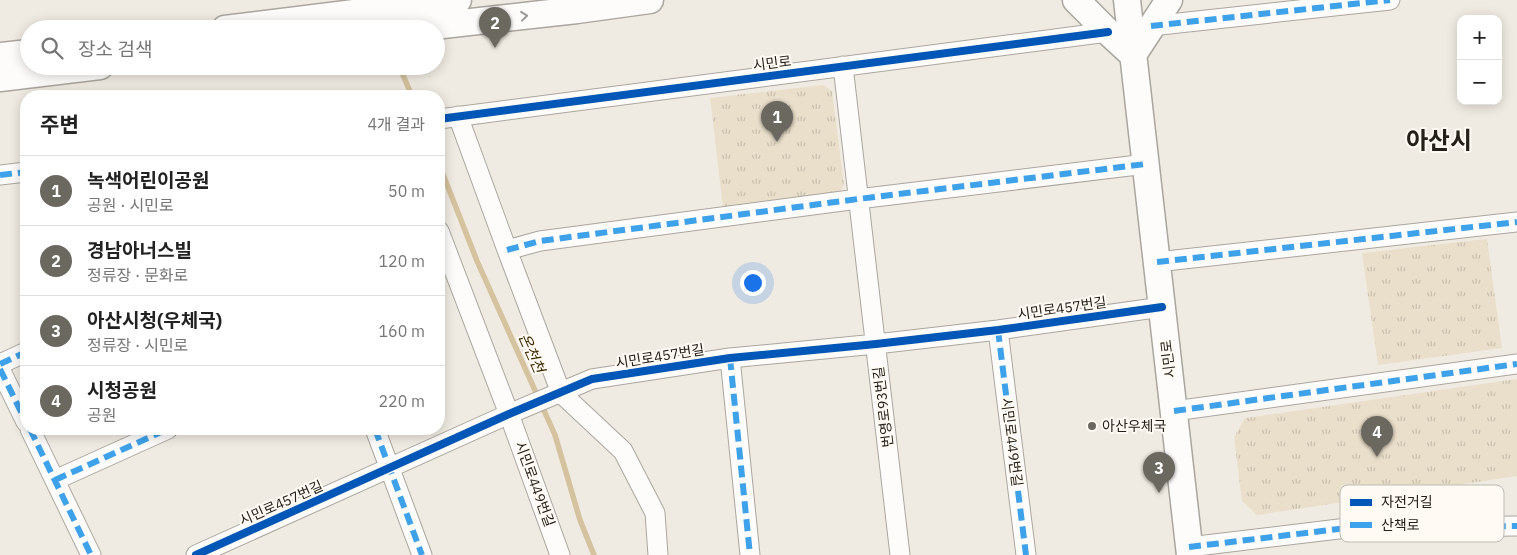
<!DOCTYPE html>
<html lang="ko">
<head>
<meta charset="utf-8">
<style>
	:root { --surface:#fff; --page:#f2f2f2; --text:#222; --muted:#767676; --line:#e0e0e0; --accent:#6b6860 }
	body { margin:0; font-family:"IBM Plex Sans","Noto Sans KR",sans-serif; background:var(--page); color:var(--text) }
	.controls { position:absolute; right:15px; top:15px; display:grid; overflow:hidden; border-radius:10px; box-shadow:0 2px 12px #0003 }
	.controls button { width:45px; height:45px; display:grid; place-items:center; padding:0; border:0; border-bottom:1px solid var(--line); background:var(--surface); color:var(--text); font:25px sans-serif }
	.you { position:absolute; left:752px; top:282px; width:18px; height:18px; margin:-12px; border:4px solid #fff; border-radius:50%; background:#1a73e8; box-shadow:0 0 0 8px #1a73e833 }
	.badge { display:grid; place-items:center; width:32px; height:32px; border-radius:50%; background:var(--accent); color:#fff; font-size:16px; font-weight:700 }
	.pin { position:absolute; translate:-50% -41px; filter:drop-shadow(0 1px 2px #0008) }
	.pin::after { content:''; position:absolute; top:26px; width:18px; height:15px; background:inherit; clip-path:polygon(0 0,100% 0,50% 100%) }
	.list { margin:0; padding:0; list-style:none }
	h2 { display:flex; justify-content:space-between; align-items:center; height:65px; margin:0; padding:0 20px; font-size:21px }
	h2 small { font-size:16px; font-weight:400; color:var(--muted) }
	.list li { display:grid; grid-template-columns:32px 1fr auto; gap:15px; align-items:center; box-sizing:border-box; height:70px; padding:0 20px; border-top:1px solid var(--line) }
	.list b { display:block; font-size:19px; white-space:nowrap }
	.list p { margin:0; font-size:16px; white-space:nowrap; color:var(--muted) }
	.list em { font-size:16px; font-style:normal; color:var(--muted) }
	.icon { flex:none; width:28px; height:28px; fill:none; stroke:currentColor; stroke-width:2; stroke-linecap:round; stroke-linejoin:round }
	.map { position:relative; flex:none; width:1517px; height:555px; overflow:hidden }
	.search { position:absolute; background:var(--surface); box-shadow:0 2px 12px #0003; left:20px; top:20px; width:425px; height:55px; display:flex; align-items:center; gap:12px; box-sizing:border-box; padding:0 18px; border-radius:28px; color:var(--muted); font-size:19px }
	.panel { position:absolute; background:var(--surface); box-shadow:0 2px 12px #0003; left:20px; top:90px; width:425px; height:345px; border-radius:20px }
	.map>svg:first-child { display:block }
	.park { fill:url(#park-tufts) }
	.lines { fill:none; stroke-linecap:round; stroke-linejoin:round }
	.stream { stroke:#d5c29e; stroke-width:5.5 }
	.street-casing { stroke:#aaa69f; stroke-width:21 }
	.secondary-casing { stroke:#aaa69f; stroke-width:29 }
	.street { stroke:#fdfcfb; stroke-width:19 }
	.secondary { stroke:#fdfcfb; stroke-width:26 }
	.quiet { stroke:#3ea2ea; stroke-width:6; stroke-dasharray:12 6; stroke-linecap:butt }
	.cycleway-casing { stroke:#fffbf4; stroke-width:11 }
	.cycleway { stroke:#0057b8; stroke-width:8 }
	.oneway { stroke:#9b9996 }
	.poi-dot { fill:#6b6860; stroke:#fffbf4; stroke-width:2 }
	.labels { text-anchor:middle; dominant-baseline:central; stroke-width:4; stroke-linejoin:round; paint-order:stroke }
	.street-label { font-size:14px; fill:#24211a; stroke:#fffbf4 }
	.poi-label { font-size:14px; fill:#24211a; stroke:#fffbf4; text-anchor:start }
	.water-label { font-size:15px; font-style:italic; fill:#3b2a01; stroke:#fffbf4 }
	.town-label { font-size:24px; font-weight:bold; fill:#24211a; stroke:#fffbf4 }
	.key { fill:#fffbf4; stroke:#bdbab3; stroke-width:1 }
	.key-label { font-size:14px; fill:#24211a }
</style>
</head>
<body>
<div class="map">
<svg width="1517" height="555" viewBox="0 0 1517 555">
	<defs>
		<pattern id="park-tufts" width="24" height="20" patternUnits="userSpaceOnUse" patternTransform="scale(1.25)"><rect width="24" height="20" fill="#eadfcb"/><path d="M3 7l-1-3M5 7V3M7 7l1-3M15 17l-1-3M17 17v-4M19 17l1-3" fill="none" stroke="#c9bfae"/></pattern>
	</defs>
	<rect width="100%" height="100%" fill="#f0ebe2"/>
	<path class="park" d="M 823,85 L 832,91 L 844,185 L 839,193 L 723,207 L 710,98 Z
		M 1487,239 L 1502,348 L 1378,365 L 1362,253 Z
		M 1517,379 L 1517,476 L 1257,515 L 1242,501 L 1234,437 L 1245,418 Z"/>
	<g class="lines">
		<path class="stream" d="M 378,17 L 383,29
			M 399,66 L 412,96
			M 439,164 L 477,261 L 555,435 L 580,520 L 594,555"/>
		<defs>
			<path id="street" d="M 1151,26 L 1390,0
				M 843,66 L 900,555
				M 458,116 L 507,250 L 561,393 L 623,451 L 655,513 L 658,555
				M 439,119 L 1108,32
				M 0,175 L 26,172
				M 439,231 L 509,414 L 560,555
				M 507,250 L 540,241 L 858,199 L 1146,164
				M 1157,262 L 1517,222
				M 998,330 L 1026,555
				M 730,358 L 750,555
				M 0,364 L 26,352
				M 0,369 L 26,422
				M 1174,411 L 1517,364
				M 30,429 L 91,555
				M 375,429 L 422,555
				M 55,480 L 168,429
				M 1189,547 L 1347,528 L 1517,526
				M 196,555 L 509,414 L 592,379 L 730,358 L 876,344 L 998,330 L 1162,307"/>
			<path id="secondary" d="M 1076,0 L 1108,32 L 1133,55 L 1169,0
				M 1127,0 L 1190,555
				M 225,29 L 458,0
				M 408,29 L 577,10 L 650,0
				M 0,56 L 29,53
				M 0,78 L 100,66"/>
		</defs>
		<use href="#street" class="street-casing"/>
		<use href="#secondary" class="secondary-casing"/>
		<use href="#street" class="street"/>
		<use href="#secondary" class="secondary"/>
		<path class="quiet" d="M 1151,26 L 1390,0
			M 0,175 L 26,172
			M 507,250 L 540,241 L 858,199 L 1146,164
			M 1157,262 L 1517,222
			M 998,330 L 1026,555
			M 730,358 L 750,555
			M 0,364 L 26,352
			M 0,369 L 26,422
			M 1174,411 L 1517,364
			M 30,429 L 91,555
			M 375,429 L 422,555
			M 55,480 L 168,429
			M 1189,547 L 1347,528 L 1517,526"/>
		<defs>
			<path id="cycleway" d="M 439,119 L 1108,32
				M 196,555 L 509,414 L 592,379 L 730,358 L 876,344 L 998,330 L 1162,307"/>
		</defs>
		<use href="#cycleway" class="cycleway-casing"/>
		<use href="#cycleway" class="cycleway"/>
	</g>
	<defs><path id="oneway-chevron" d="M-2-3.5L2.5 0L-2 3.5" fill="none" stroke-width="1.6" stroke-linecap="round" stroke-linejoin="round" transform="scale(1.25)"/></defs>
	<use class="oneway" href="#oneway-chevron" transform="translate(524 16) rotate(-6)"/>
	<circle class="poi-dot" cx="1092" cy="426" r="5"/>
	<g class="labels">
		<g class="street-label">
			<text transform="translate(772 63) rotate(-7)">시민로</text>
			<text transform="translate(1062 308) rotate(-8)">시민로457번길</text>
			<text transform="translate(660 356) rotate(-9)">시민로457번길</text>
			<text transform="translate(1168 359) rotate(-97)">시민로</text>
			<text transform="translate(883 407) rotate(-97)">번영로93번길</text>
			<text transform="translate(1012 442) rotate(83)">시민로449번길</text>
			<text transform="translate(535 484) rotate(70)">시민로449번길</text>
			<text transform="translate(281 503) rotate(-24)">시민로457번길</text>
		</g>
		<g class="poi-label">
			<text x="1102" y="426">아산우체국</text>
		</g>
		<g class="water-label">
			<text transform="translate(532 353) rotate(66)">온천천</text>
		</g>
		<g class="town-label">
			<text x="1439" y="140">아산시</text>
		</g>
	</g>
	<rect x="1340" y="485" width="164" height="57" rx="8" class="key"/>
	<rect x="1350" y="499" width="22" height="7" fill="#0057b8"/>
	<rect x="1350" y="522" width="22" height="6" fill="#3ea2ea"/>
	<g class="key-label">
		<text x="1381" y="507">자전거길</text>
		<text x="1381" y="530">산책로</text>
	</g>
</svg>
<div class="controls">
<button>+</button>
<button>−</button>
</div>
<div class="you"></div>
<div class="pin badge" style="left:777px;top:142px">1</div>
<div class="pin badge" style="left:495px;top:48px">2</div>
<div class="pin badge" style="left:1159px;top:493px">3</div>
<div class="pin badge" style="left:1377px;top:457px">4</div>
<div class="search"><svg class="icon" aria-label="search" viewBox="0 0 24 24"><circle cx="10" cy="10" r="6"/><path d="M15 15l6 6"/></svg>장소 검색</div>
<section class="panel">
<h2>주변<small>4개 결과</small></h2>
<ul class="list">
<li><span class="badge">1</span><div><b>녹색어린이공원</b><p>공원 · 시민로</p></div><em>50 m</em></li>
<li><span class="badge">2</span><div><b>경남아너스빌</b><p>정류장 · 문화로</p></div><em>120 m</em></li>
<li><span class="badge">3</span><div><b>아산시청(우체국)</b><p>정류장 · 시민로</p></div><em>160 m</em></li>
<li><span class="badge">4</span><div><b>시청공원</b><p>공원</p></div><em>220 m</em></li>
</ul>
</section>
</div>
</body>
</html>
